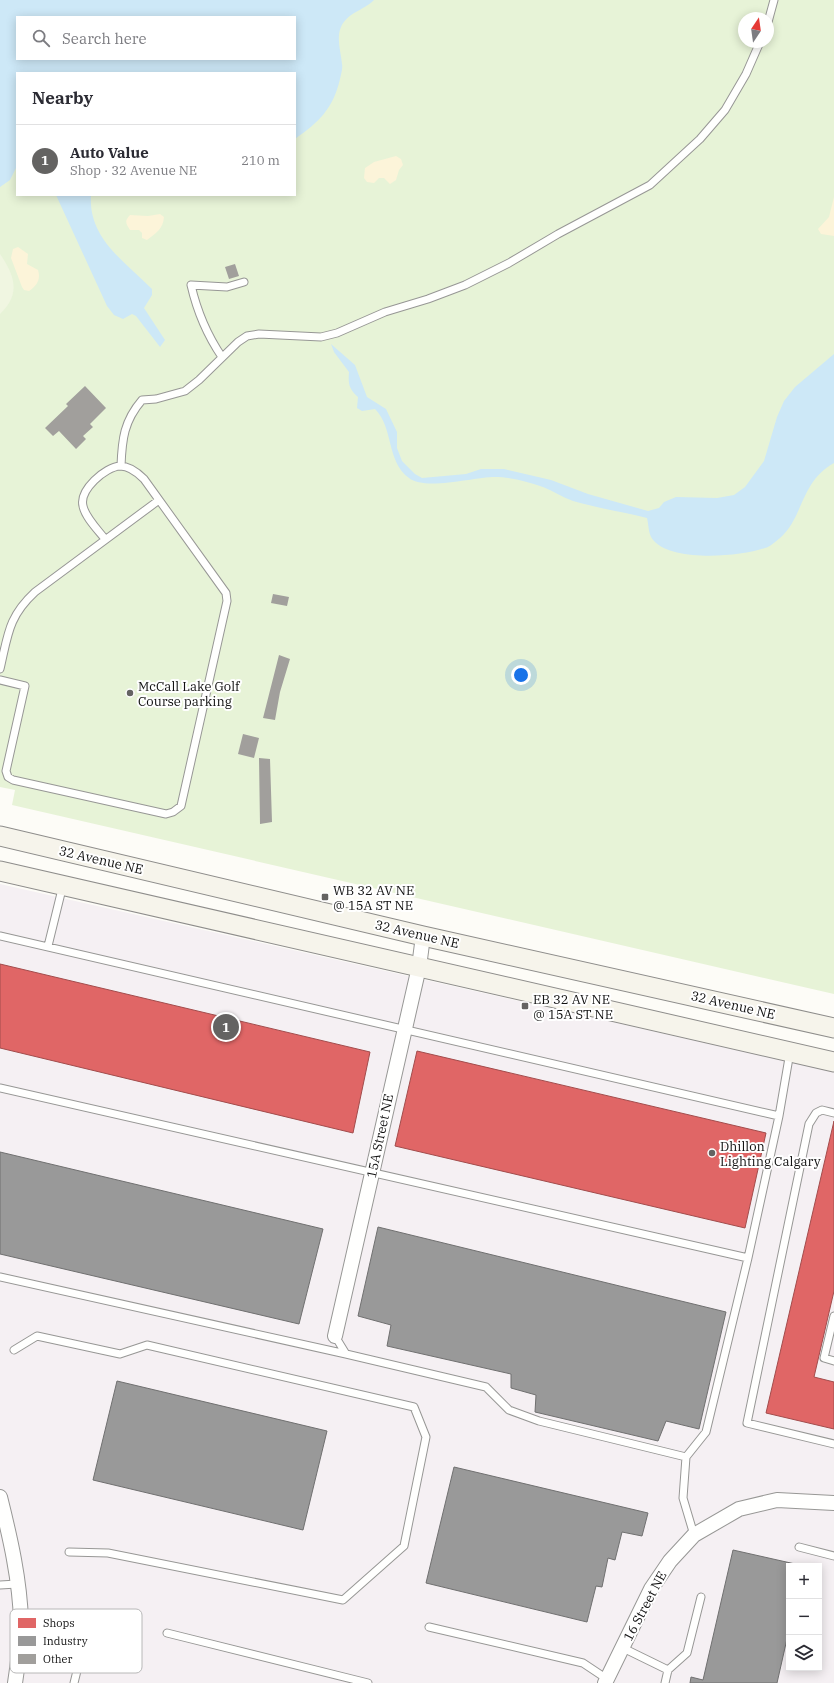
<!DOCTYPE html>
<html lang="en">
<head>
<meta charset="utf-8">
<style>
	:root { --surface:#fff; --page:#f7f7f7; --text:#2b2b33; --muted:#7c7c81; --line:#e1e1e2; --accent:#646362 }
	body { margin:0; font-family:"IBM Plex Serif",serif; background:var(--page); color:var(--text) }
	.controls { position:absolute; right:12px; bottom:12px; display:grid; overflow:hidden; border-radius:0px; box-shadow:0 2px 10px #0003 }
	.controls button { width:36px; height:36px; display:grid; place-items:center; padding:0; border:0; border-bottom:1px solid var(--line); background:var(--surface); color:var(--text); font:20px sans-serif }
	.compass { position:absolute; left:738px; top:12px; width:36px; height:36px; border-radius:50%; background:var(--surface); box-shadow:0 2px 10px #0003; rotate:13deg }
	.you { position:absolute; left:521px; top:675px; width:14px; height:14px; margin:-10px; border:3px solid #fff; border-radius:50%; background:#1a73e8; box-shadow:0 0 0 6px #1a73e833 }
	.badge { display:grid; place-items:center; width:26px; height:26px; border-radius:50%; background:var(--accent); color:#fff; font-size:13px; font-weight:700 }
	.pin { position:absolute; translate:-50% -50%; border:2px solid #fff; box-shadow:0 1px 4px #0006 }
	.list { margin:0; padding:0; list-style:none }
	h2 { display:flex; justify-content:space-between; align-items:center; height:52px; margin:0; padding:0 16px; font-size:17px }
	h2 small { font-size:13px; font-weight:400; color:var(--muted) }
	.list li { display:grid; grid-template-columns:26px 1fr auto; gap:12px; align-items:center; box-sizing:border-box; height:72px; padding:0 16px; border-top:1px solid var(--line) }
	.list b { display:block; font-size:15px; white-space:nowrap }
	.list p { margin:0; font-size:13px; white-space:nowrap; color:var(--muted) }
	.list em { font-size:13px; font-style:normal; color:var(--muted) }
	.icon { flex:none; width:22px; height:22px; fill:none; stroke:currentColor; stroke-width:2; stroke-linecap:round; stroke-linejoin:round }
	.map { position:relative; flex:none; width:834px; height:1683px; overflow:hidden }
	.search { position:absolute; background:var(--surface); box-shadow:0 2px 10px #0003; left:16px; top:16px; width:280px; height:44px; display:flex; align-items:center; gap:10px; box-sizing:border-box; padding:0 14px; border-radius:0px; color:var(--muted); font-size:15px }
	.panel { position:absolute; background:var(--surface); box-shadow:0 2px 10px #0003; left:16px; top:72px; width:280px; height:124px; border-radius:0px }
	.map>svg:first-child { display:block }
	.industrial { fill:#f5f0f3; fill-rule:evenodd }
	.green { fill:#e7f3d7; fill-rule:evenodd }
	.sand { fill:#fcf4d9 }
	.pitch { fill:#f0f6e1 }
	.water { fill:#cde8f7; fill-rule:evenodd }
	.shops { fill:#e06666; stroke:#a24c4c }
	.industry { fill:#999; stroke:#707070 }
	.building { fill:#a19f9c }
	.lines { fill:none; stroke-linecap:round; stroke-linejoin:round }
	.service-casing { stroke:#979795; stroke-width:9 }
	.minor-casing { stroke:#979795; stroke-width:16 }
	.secondary-casing { stroke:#8e8d8b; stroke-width:21 }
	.service { stroke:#fffffe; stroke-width:7 }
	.minor { stroke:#fffffe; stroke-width:14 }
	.secondary { stroke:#f6f4eb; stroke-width:19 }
	.poi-dot { fill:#646362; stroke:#fff; stroke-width:1.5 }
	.labels { text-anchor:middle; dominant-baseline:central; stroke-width:4; stroke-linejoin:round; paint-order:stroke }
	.poi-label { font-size:13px; fill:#111; stroke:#fff; text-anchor:start }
	.street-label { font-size:13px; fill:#111; stroke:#fff }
	.key { fill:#fff; stroke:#b8b8b8; stroke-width:1 }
	.key-label { font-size:11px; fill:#111 }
</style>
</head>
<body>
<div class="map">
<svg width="834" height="1683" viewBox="0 0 834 1683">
	<rect width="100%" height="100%" fill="#fdfcf7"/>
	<path class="industrial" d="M 0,884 L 834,1072 L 834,1683 L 0,1683 ZM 789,1566 L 819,1566 L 819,1668 L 789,1668 Z"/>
	<path class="green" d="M 0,0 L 834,0 L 834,994 L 12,805 L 15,790 L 0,787 ZM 17,17 L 295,17 L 295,59 L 17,59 ZM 744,18 L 768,18 L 768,42 L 744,42 ZM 17,73 L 295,73 L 295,195 L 17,195 Z"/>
	<path class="sand" d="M 396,156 L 401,159 L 403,165 L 399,170 L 396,180 L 390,184 L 384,178 L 379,178 L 374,183 L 367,182 L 364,178 L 365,168 L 374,162 Z
		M 834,197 L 834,236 L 821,234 L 818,229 L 829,217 Z
		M 160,214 L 164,217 C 163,229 156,233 147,240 L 142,238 L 142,233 L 139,230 L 130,230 C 126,224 124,221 130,215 L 148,216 Z
		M 18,247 L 28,254 L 27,264 L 38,270 C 41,279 37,286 29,291 L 24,290 L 22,287 L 11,258 L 13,249 Z"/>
	<path class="pitch" d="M 0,254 C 15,276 21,294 0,314 Z"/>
	<path class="water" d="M 0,0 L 374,0 C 363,11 348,12 341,27 C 336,38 341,52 342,64 C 343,68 341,74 340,79 C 333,109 319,122 295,139 L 295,73 L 17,73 L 17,166 L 10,180 L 0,187 ZM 17,17 L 295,17 L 295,59 L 17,59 Z
		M 56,195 L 91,195 C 88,238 124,261 152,289 L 152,295 L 144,308 L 165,340 L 160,347 L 136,316 L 132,314 L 123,319 L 114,315 L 107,306 Z
		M 331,344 L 355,365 L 367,397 L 386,409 L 397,432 L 397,448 L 402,461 L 415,474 L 422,478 L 466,474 L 481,469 L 504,469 L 551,480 L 588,494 L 648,511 L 659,508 L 664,502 L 676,497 L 717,498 L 734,495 L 745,487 L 764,461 L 777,417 L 784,401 L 795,387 L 834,354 L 834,463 C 800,482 804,517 780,538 C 776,541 770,547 765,548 C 739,557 674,562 654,541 C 648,535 649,526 647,518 C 623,512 597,508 573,501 C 562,497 553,491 543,487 C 528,482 510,477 495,477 C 474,477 425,491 409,478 C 386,461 394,428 375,409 L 362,411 L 357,408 L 358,397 C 349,389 348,384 349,372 L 334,352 Z"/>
	<path class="shops" d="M 0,964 L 370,1052 L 353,1133 L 0,1048 Z
		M 417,1051 L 766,1133 L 745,1228 L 395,1146 Z
		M 834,1121 L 834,1291 L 814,1377 L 834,1382 L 834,1429 L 766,1413 Z"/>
	<path class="industry" d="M 0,1152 L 323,1229 L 299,1324 L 0,1254 Z
		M 378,1227 L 726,1312 L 699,1429 L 666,1421 L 658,1441 L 535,1412 L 536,1395 L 511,1388 L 511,1374 L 387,1346 L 391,1325 L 358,1316 Z
		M 117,1381 L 327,1431 L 303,1530 L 93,1480 Z
		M 454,1467 L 648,1513 L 642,1536 L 622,1532 L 615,1560 L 608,1558 L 602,1587 L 596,1586 L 587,1622 L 426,1583 Z
		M 733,1550 L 804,1566 L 789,1566 L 789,1630 L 777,1683 L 690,1683 L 691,1677 L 703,1680 Z"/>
	<path class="building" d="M 235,264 L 239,276 L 229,279 L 225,267 Z
		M 85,386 L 106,408 L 90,424 L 93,427 L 83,436 L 86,439 L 76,449 L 59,431 L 53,436 L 45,428 L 68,406 L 66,404 Z
		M 273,594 L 289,597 L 287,606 L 271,603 Z
		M 279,655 L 290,659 L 280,692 L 275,720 L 263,718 Z
		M 243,734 L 259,738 L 254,758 L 238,754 Z
		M 259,758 L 270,759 L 272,822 L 260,824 Z"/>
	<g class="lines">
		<defs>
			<path id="service" d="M 768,22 L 774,0
				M 222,357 C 207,335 197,311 191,285 L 227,287 L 244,282
				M 121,466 C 122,439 124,421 142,400 L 156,399 L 185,391 L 199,380 L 238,342 L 247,336 L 259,334 L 321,337 L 337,333 L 385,312 L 428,299 L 465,285 L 509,263 L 558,234 L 650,185 L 700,139 L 725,110 L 746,74 L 760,42
				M 0,669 C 8,635 8,617 35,592 L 159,500
				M 0,680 L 25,686 L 6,771 L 8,777 L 13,780 L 166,814 L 173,812 L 181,806 L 227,601 L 226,593 L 144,479 C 138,473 130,466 120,466 C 105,467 79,490 83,506 C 85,517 98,530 105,539
				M 0,936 L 779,1116 L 790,1052
				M 48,946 L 63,885
				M 0,1088 L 748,1258
				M 834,1113 L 822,1110 L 816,1113 L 809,1124 L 747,1423 L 834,1444
				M 0,1277 L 346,1354
				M 834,1316 L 824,1358 L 834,1361
				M 335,1336 L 346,1354 L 486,1387 L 509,1410 L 539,1421 L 686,1457 L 683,1498 L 694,1535
				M 14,1350 L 37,1336 L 120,1354 L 147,1345 L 414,1407 L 426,1437 L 404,1546 L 343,1600 L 108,1553 L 69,1552
				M 686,1457 L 706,1432 L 748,1258 L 779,1116
				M 799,1547 L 834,1556
				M 0,1585 L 17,1584
				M 21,1621 L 87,1630 L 74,1683
				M 429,1627 L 583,1663 L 607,1679
				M 167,1633 L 368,1683
				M 623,1648 L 668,1670 L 665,1683
				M 668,1670 L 687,1653 L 701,1597"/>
			<path id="minor" d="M 335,1336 L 419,967 L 423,936
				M 0,1497 C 10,1537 20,1580 21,1622 C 21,1642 18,1663 15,1683
				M 605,1683 L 651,1589 L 670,1561 L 694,1535 L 739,1509 L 777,1500 L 834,1503"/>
			<path id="secondary" d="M 0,836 L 423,936 L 834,1028
				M 0,871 L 834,1062"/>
		</defs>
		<use href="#service" class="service-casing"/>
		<use href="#minor" class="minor-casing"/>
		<use href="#secondary" class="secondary-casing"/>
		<use href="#service" class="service"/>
		<use href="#minor" class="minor"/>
		<use href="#secondary" class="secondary"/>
	</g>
	<g class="poi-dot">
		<circle cx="130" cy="693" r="4"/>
		<rect x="321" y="893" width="8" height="8" rx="2"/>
		<rect x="521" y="1002" width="8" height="8" rx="2"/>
		<circle cx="712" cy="1153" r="4"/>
	</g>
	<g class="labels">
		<g class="poi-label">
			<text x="138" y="686">McCall Lake Golf<tspan x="138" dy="15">Course parking</tspan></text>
			<text x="333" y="890">WB 32 AV NE<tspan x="333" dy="15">@ 15A ST NE</tspan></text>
			<text x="533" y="999">EB 32 AV NE<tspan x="533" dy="15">@ 15A ST NE</tspan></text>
			<text x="720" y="1146">Dhillon<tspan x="720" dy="15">Lighting Calgary</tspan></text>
		</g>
		<g class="street-label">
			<text transform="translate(101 860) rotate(13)">32 Avenue NE</text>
			<text transform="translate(417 934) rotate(13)">32 Avenue NE</text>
			<text transform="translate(733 1005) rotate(13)">32 Avenue NE</text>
			<text transform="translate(380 1136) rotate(-78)">15A Street NE</text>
			<text transform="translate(645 1606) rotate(-62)">16 Street NE</text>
		</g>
	</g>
	<rect x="10" y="1609" width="132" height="64" rx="6" class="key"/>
	<rect x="18" y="1618" width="18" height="10" fill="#e06666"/>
	<rect x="18" y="1636" width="18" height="10" fill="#999"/>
	<rect x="18" y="1654" width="18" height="10" fill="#a19f9c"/>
	<g class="key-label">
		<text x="43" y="1627">Shops</text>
		<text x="43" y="1645">Industry</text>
		<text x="43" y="1663">Other</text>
	</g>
</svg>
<div class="controls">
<button>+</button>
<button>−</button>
<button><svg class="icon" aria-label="layers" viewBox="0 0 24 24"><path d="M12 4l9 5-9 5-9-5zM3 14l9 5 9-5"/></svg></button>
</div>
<svg class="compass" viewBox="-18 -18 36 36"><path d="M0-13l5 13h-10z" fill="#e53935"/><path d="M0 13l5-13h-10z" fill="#7c7c81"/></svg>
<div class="you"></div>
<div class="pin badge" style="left:226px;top:1027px">1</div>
<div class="search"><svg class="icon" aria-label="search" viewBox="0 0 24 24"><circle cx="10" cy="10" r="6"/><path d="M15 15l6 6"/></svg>Search here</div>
<section class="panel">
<h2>Nearby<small></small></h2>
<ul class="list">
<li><span class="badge">1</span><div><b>Auto Value</b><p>Shop · 32 Avenue NE</p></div><em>210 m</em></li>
</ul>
</section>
</div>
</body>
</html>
